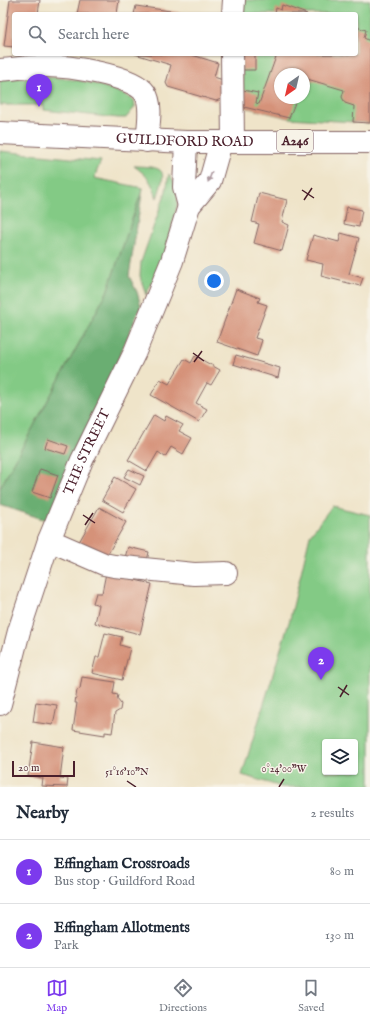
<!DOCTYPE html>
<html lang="en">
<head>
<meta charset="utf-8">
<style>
	:root { --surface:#fff; --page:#f6f6f7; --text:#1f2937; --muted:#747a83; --line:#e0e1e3; --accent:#7c3aed }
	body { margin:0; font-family:"IM FELL English",serif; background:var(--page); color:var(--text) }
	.controls { position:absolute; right:12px; bottom:12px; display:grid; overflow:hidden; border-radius:4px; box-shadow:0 1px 3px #0004 }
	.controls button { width:36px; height:36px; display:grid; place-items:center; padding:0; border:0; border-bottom:1px solid var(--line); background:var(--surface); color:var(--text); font:20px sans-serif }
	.compass { position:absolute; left:274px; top:68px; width:36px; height:36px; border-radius:50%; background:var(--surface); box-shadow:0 1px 3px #0004; rotate:214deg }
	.scale { position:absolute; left:12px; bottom:10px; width:63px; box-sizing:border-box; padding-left:4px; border:2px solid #4a1f2b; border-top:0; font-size:11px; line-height:14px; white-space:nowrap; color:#4a1f2b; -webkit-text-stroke:3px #f7f3e8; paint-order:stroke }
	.you { position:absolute; left:214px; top:281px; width:14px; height:14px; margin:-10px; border:3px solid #fff; border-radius:50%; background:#1a73e8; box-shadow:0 0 0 6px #1a73e833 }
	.badge { display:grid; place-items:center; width:26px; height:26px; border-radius:50%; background:var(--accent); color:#fff; font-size:13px; font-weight:700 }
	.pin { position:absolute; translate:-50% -33px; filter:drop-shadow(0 1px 2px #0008) }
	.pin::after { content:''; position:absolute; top:21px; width:14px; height:12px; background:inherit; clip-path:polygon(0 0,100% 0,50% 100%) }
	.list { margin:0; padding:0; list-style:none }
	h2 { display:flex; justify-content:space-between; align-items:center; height:52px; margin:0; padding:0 16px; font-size:17px }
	h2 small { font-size:13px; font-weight:400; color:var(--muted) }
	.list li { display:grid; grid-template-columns:26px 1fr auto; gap:12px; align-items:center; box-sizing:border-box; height:64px; padding:0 16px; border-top:1px solid var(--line) }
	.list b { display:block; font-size:15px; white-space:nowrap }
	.list p { margin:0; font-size:13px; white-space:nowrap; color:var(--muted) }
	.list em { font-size:13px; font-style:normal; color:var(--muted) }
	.icon { flex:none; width:22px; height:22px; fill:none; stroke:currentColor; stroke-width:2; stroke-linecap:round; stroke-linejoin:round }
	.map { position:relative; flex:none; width:370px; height:787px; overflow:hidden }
	.search { position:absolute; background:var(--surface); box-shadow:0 1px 3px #0004; left:12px; right:12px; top:12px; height:44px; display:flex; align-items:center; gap:10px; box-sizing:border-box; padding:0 14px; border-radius:4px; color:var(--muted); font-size:15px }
	.sheet { height:180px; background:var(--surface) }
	nav { display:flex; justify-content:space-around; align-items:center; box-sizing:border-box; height:56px; border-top:1px solid var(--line); background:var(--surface); font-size:11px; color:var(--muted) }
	nav a { display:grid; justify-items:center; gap:2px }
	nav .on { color:var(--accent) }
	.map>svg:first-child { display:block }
	.green { fill:#83ca85; stroke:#667458; fill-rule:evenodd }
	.forest { fill:#6aae72; stroke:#5a664e }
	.building { fill:#d59279 }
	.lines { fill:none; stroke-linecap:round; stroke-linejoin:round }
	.minor-casing { stroke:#846462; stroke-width:24 }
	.major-casing { stroke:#846462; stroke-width:24 }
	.minor { stroke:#fff; stroke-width:22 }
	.major { stroke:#fff; stroke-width:22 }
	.oneway { fill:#ae9aa0 }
	.ticks { fill:none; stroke:#4a1f2b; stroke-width:1.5 }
	.labels { text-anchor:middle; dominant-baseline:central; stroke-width:3; stroke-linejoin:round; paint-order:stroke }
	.shield { fill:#f7f3e8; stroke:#7e5f64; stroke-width:1 }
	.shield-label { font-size:13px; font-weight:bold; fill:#4a1f2b }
	.street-label { font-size:14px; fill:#4a1f2b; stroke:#f7f3e8 }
	.ticks-label { font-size:10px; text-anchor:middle; fill:#4a1f2b; stroke:#f7f3e8; stroke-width:3; stroke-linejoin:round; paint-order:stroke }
</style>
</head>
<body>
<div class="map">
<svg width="370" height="787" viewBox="0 0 370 787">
	<rect width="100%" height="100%" fill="#f7f3e8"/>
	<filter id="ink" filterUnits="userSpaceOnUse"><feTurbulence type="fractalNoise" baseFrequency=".025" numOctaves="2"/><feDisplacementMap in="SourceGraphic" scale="8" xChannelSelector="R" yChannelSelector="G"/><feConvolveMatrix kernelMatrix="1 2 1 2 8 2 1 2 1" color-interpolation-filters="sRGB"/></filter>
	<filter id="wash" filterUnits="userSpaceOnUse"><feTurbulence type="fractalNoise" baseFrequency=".012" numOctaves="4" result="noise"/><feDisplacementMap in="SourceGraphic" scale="16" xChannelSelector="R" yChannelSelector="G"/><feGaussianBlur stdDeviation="0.9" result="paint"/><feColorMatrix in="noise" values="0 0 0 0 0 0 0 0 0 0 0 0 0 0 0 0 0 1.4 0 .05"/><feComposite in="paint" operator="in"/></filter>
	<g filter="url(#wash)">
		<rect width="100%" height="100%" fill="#efe4c9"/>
		<path class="green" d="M 244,0 L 370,0 L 370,123 L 289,118 L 244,107 L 241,54 L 356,54 L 356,14 L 243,14 ZM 280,74 L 304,74 L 304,98 L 280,98 Z
			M 42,77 C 75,78 106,84 134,100 L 135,107 L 126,118 L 118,118 L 43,110 L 43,105 L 0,105 L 0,79 Z
			M 0,151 L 101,161 L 94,178 L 143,188 L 107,292 L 0,488 Z
			M 134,166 C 166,167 167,169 157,198 C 152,182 147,175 134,166 Z
			M 169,174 C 176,184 179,194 177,206 L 165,254 L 146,295 L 140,276 L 141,262 L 166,191 Z
			M 332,506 L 370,515 L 370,787 L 282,787 L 242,775 L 290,619 L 310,535 ZM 325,742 L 355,742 L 355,772 L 325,772 Z"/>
		<path class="forest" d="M 143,188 L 129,276 L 137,292 L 141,306 L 49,521 L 0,505 L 0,488 L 107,292 Z"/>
		<g id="blocks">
			<path class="building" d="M 10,0 L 40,0 L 38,14 L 14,14 L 14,47 L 4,46 Z
				M 80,0 L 119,0 L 117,14 L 77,14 Z
				M 282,5 L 307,14 L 275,14 L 276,8 L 281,10 Z
				M 136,6 L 184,13 L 184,14 L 134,14 Z
				M 356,27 L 366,30 L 364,38 L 370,41 L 370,123 L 353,122 L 354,106 L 345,103 L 342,97 L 344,90 L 304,78 L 304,74 L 280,74 L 280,98 L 297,98 L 289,118 L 244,107 L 243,90 L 258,93 L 256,103 L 259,104 L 277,54 L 356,54 Z
				M 135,54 L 189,54 L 218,63 L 214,77 L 226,81 L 221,99 L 216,101 L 168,87 L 166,83 L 171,65 Z
				M 241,54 L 255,54 L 255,70 L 242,70 Z
				M 259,193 L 287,200 L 282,222 L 289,225 L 282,251 L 254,243 L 259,224 L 252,222 Z
				M 347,207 L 362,210 L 359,227 L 344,224 Z
				M 341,233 L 359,238 L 349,274 L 363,278 L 360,286 L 321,276 L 323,264 L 306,260 L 313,235 L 339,242 Z
				M 236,289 L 260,298 L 258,302 L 267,305 L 255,338 L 262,340 L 257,356 L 217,342 Z
				M 236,355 L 280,368 L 278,378 L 233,364 Z
				M 195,356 L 220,370 L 211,385 L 207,383 L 196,403 L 207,409 L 199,422 L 151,395 L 160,379 L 169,384 L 184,359 L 191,363 Z
				M 154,415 L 164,421 L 166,416 L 183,425 L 179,431 L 192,438 L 183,454 L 171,447 L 165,457 L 158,452 L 147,471 L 128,460 Z
				M 48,439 L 68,446 L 65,454 L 45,448 Z
				M 40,469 L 58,475 L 50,498 L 32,492 Z
				M 129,469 L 144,476 L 140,485 L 124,477 Z
				M 115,477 L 136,489 L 123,512 L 102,500 Z
				M 99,507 L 126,522 L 106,557 L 79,542 Z
				M 128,547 L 149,552 L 146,565 L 124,561 Z
				M 106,573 L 152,584 L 140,634 L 95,623 L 99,605 L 93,603 L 96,593 L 102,593 Z
				M 105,633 L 122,637 L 120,645 L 130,648 L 122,680 L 92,673 L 96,657 L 99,657 Z
				M 82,677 L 115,682 L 113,694 L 118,695 L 117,699 L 121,704 L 120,710 L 115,713 L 112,733 L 105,732 L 105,735 L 73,730 L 77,703 L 75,703 L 77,690 L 80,689 Z
				M 36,702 L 57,705 L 53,725 L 33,722 Z
				M 33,742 L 64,747 L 60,778 L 68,779 L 67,787 L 42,786 L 43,778 L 28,776 Z"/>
		</g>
	</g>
	<g filter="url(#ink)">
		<use href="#blocks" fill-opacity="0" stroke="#846462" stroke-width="1"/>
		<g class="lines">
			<defs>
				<g id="minor">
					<path d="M 233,14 L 234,0"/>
					<path d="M 232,54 L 233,142"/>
					<path d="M 0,70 C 15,69 31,66 46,66 C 67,66 133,75 145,93 C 153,105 148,127 147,141"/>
					<path d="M 186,142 L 184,187 L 189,206"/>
					<path d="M 49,540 L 104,564 L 114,566 L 194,574 L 226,573"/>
					<path id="s1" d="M 0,704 L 19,631 L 49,540 L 82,460 L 134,354 L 172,261 L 189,206 L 210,181 L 221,142"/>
				</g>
				<g id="major">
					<path id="s2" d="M 0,133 L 186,142 L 370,142"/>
				</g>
			</defs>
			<use href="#minor" class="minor-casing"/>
			<use href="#major" class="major-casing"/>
			<use href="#minor" class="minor"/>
			<use href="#major" class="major"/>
		</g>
		<defs><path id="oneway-solid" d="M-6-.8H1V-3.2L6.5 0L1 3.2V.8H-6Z"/></defs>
		<use class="oneway" href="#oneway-solid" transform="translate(210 177) rotate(111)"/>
	</g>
	<path class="ticks" d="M 302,190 L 314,198M 304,200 L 312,188M 193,353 L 204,361M 194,362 L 202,351M 83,515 L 95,523M 85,525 L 93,513M 338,687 L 349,695M 340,697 L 347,685M 127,781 L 136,787M 279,787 L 284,779"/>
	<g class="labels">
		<rect class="shield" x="277" y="130" width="36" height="22" rx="3"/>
		<g class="shield-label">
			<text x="295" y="141">A246</text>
		</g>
		<g class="street-label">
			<text stroke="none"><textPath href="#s2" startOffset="185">GUILDFORD ROAD</textPath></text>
			<text stroke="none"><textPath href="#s1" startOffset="267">THE STREET</textPath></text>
		</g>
	</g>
	<g class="ticks-label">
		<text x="284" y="772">0°24'00"W</text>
		<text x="127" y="775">51°16'10"N</text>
	</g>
</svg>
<div class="controls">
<button><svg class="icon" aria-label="layers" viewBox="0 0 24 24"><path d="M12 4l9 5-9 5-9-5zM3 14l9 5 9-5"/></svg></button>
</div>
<svg class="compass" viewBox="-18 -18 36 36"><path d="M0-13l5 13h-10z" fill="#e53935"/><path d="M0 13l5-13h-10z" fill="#747a83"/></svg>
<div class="scale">20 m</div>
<div class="you"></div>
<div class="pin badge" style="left:39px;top:107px">1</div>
<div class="pin badge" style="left:321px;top:680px">2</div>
<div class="search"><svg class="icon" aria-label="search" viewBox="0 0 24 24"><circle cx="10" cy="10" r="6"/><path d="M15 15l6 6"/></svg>Search here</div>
</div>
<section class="sheet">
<h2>Nearby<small>2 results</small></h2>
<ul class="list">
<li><span class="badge">1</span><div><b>Effingham Crossroads</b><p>Bus stop · Guildford Road</p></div><em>80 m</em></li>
<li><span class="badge">2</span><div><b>Effingham Allotments</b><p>Park</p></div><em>130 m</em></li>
</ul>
</section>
<nav>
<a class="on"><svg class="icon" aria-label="map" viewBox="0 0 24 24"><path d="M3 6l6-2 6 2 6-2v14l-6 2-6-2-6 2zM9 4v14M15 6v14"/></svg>Map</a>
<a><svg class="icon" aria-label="directions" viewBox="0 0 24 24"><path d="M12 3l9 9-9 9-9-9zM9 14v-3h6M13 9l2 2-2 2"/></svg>Directions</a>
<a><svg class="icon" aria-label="saved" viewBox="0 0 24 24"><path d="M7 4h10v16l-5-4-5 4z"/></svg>Saved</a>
</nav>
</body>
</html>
